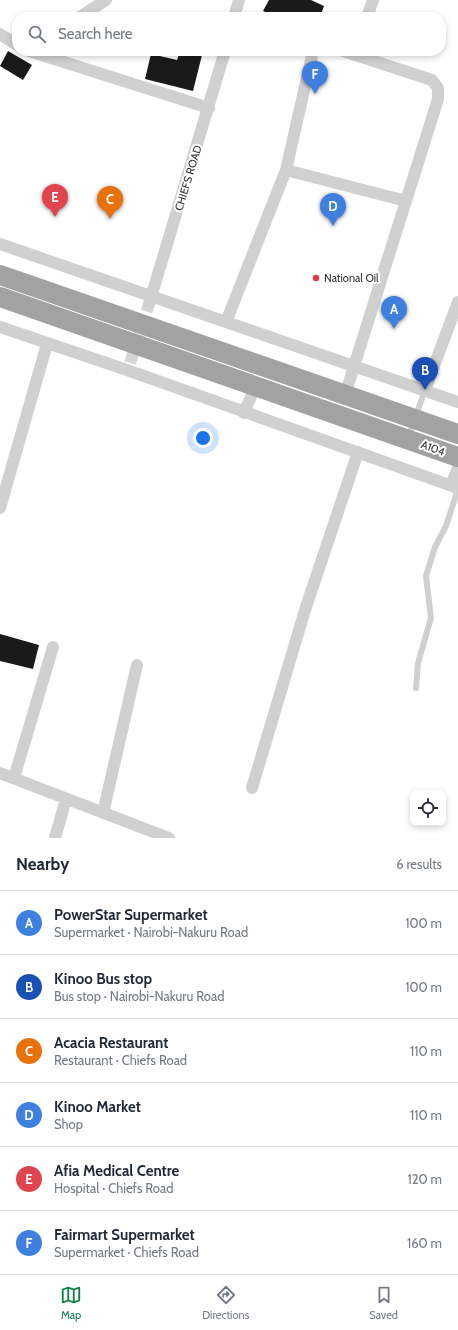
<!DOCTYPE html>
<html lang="en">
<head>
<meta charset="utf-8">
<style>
	:root { --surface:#fff; --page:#f6f6f7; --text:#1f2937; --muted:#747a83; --line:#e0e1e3; --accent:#0b8043 }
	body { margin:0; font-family:Cabin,sans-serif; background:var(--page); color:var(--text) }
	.controls { position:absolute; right:12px; bottom:12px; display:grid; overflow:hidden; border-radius:8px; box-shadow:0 2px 6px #0003 }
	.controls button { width:36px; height:36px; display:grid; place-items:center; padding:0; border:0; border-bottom:1px solid var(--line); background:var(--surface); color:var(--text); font:20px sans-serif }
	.you { position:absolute; left:203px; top:438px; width:14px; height:14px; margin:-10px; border:3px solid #fff; border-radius:50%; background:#1a73e8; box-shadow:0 0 0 6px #1a73e833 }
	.badge { display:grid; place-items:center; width:26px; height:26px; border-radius:50%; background:var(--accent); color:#fff; font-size:13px; font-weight:700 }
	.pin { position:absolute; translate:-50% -33px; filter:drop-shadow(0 1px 2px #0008) }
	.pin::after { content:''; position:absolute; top:21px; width:14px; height:12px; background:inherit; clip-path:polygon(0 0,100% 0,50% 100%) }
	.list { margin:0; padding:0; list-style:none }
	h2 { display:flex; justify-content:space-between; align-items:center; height:52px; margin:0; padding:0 16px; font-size:17px }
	h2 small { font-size:13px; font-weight:400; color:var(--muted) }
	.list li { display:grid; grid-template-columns:26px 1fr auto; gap:12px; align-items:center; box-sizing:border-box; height:64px; padding:0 16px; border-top:1px solid var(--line) }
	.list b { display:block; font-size:15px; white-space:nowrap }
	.list p { margin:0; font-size:13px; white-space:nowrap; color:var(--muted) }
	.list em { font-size:13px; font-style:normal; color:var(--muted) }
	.icon { flex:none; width:22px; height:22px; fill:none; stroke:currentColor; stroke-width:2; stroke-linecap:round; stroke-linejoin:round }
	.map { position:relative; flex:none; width:458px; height:838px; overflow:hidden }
	.search { position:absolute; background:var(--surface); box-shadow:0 2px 6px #0003; left:12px; right:12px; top:12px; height:44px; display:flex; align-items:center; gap:10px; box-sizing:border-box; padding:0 14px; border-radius:16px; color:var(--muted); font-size:15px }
	.sheet { height:436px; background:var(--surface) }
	nav { display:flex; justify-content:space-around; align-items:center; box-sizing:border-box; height:56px; border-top:1px solid var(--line); background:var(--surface); font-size:11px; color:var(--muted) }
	nav a { display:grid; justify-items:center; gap:2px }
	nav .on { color:var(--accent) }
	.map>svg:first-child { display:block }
	.building { fill:#1a1a1a }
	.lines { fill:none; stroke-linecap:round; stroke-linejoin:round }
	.minor-tunnel { stroke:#d6d6d6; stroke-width:12; stroke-dasharray:12 6; stroke-linecap:butt }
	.service { stroke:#d0d0d0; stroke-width:6 }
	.minor { stroke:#d0d0d0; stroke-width:12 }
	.trunk { stroke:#a2a2a2; stroke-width:20 }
	.poi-dot { fill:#e63946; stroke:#fff; stroke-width:1.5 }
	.labels { text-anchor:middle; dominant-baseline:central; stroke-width:4; stroke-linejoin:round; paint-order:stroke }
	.street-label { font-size:11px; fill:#333; stroke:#fff }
	.poi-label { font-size:11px; fill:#333; stroke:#fff; text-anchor:start }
</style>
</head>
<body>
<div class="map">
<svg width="458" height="838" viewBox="0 0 458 838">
	<rect width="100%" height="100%" fill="#fff"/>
	<path class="building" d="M 269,0 L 311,0 L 324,6 L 320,17 L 276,17 L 263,11 Z
		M 8,51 L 32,65 L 23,80 L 0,66 Z
		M 180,51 L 203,51 L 193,91 L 145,79 L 151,54 L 177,60 Z
		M 0,634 L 39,645 L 33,669 L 0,661 Z"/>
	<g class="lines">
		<path class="minor-tunnel" d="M 130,363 L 149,304"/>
		<path class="service" d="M 408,438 L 425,390
			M 416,688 L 418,663 L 431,618 L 426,576 L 435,547 L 446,526 L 458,489"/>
		<path class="minor" d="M 80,17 L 106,0
			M 234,17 L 239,0
			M 367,17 L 373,0
			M 0,34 L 17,45
			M 29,51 L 209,108
			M 343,51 L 432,80 L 438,88 L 438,99 L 345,395
			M 286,170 L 406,201
			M 0,244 L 458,402
			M 149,304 L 225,51
			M 226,322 L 286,170 L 313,51
			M 0,327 L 127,370 L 458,488
			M 425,390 L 458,302
			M 244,413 L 255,387
			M 451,485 L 458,468
			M 0,508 L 47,344
			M 0,773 L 169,838
			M 14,778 L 53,647
			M 252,788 L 305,610 L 358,452
			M 103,813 L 137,665
			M 55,838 L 66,799"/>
		<path class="trunk" d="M 0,275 L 458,434
			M 0,297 L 458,457"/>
	</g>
	<circle class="poi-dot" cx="316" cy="278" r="4"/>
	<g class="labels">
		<g class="street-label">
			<text transform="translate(188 178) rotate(-73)">CHIEFS ROAD</text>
			<text transform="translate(433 448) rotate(20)">A104</text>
		</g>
		<g class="poi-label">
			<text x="324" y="278">National Oil</text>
		</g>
	</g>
</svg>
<div class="controls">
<button><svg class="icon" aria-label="locate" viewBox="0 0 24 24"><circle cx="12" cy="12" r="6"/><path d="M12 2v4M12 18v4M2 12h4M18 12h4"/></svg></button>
</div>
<div class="you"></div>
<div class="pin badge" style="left:394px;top:329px;background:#3f7fe0">A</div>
<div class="pin badge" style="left:425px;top:390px;background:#1a4fb4">B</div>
<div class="pin badge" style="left:110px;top:219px;background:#e8710a">C</div>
<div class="pin badge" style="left:333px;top:226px;background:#3f7fe0">D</div>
<div class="pin badge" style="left:55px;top:217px;background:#e0444e">E</div>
<div class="pin badge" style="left:315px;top:94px;background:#3f7fe0">F</div>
<div class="search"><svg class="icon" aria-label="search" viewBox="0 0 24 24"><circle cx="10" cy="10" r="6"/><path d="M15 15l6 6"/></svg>Search here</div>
</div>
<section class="sheet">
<h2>Nearby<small>6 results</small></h2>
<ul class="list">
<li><span class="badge" style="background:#3f7fe0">A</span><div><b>PowerStar Supermarket</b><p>Supermarket · Nairobi-Nakuru Road</p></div><em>100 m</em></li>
<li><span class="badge" style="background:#1a4fb4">B</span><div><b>Kinoo Bus stop</b><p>Bus stop · Nairobi-Nakuru Road</p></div><em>100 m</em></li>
<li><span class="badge" style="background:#e8710a">C</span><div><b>Acacia Restaurant</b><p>Restaurant · Chiefs Road</p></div><em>110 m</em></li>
<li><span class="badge" style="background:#3f7fe0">D</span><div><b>Kinoo Market</b><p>Shop</p></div><em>110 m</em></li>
<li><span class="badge" style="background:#e0444e">E</span><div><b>Afia Medical Centre</b><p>Hospital · Chiefs Road</p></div><em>120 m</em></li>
<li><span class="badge" style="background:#3f7fe0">F</span><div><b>Fairmart Supermarket</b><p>Supermarket · Chiefs Road</p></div><em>160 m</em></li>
</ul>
</section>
<nav>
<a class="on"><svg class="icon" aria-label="map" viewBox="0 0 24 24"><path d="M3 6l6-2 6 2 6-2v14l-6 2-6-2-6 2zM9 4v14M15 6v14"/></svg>Map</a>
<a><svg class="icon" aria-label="directions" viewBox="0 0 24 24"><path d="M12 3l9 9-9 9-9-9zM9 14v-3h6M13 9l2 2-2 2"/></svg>Directions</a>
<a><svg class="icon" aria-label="saved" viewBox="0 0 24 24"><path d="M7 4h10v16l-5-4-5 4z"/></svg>Saved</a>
</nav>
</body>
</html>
